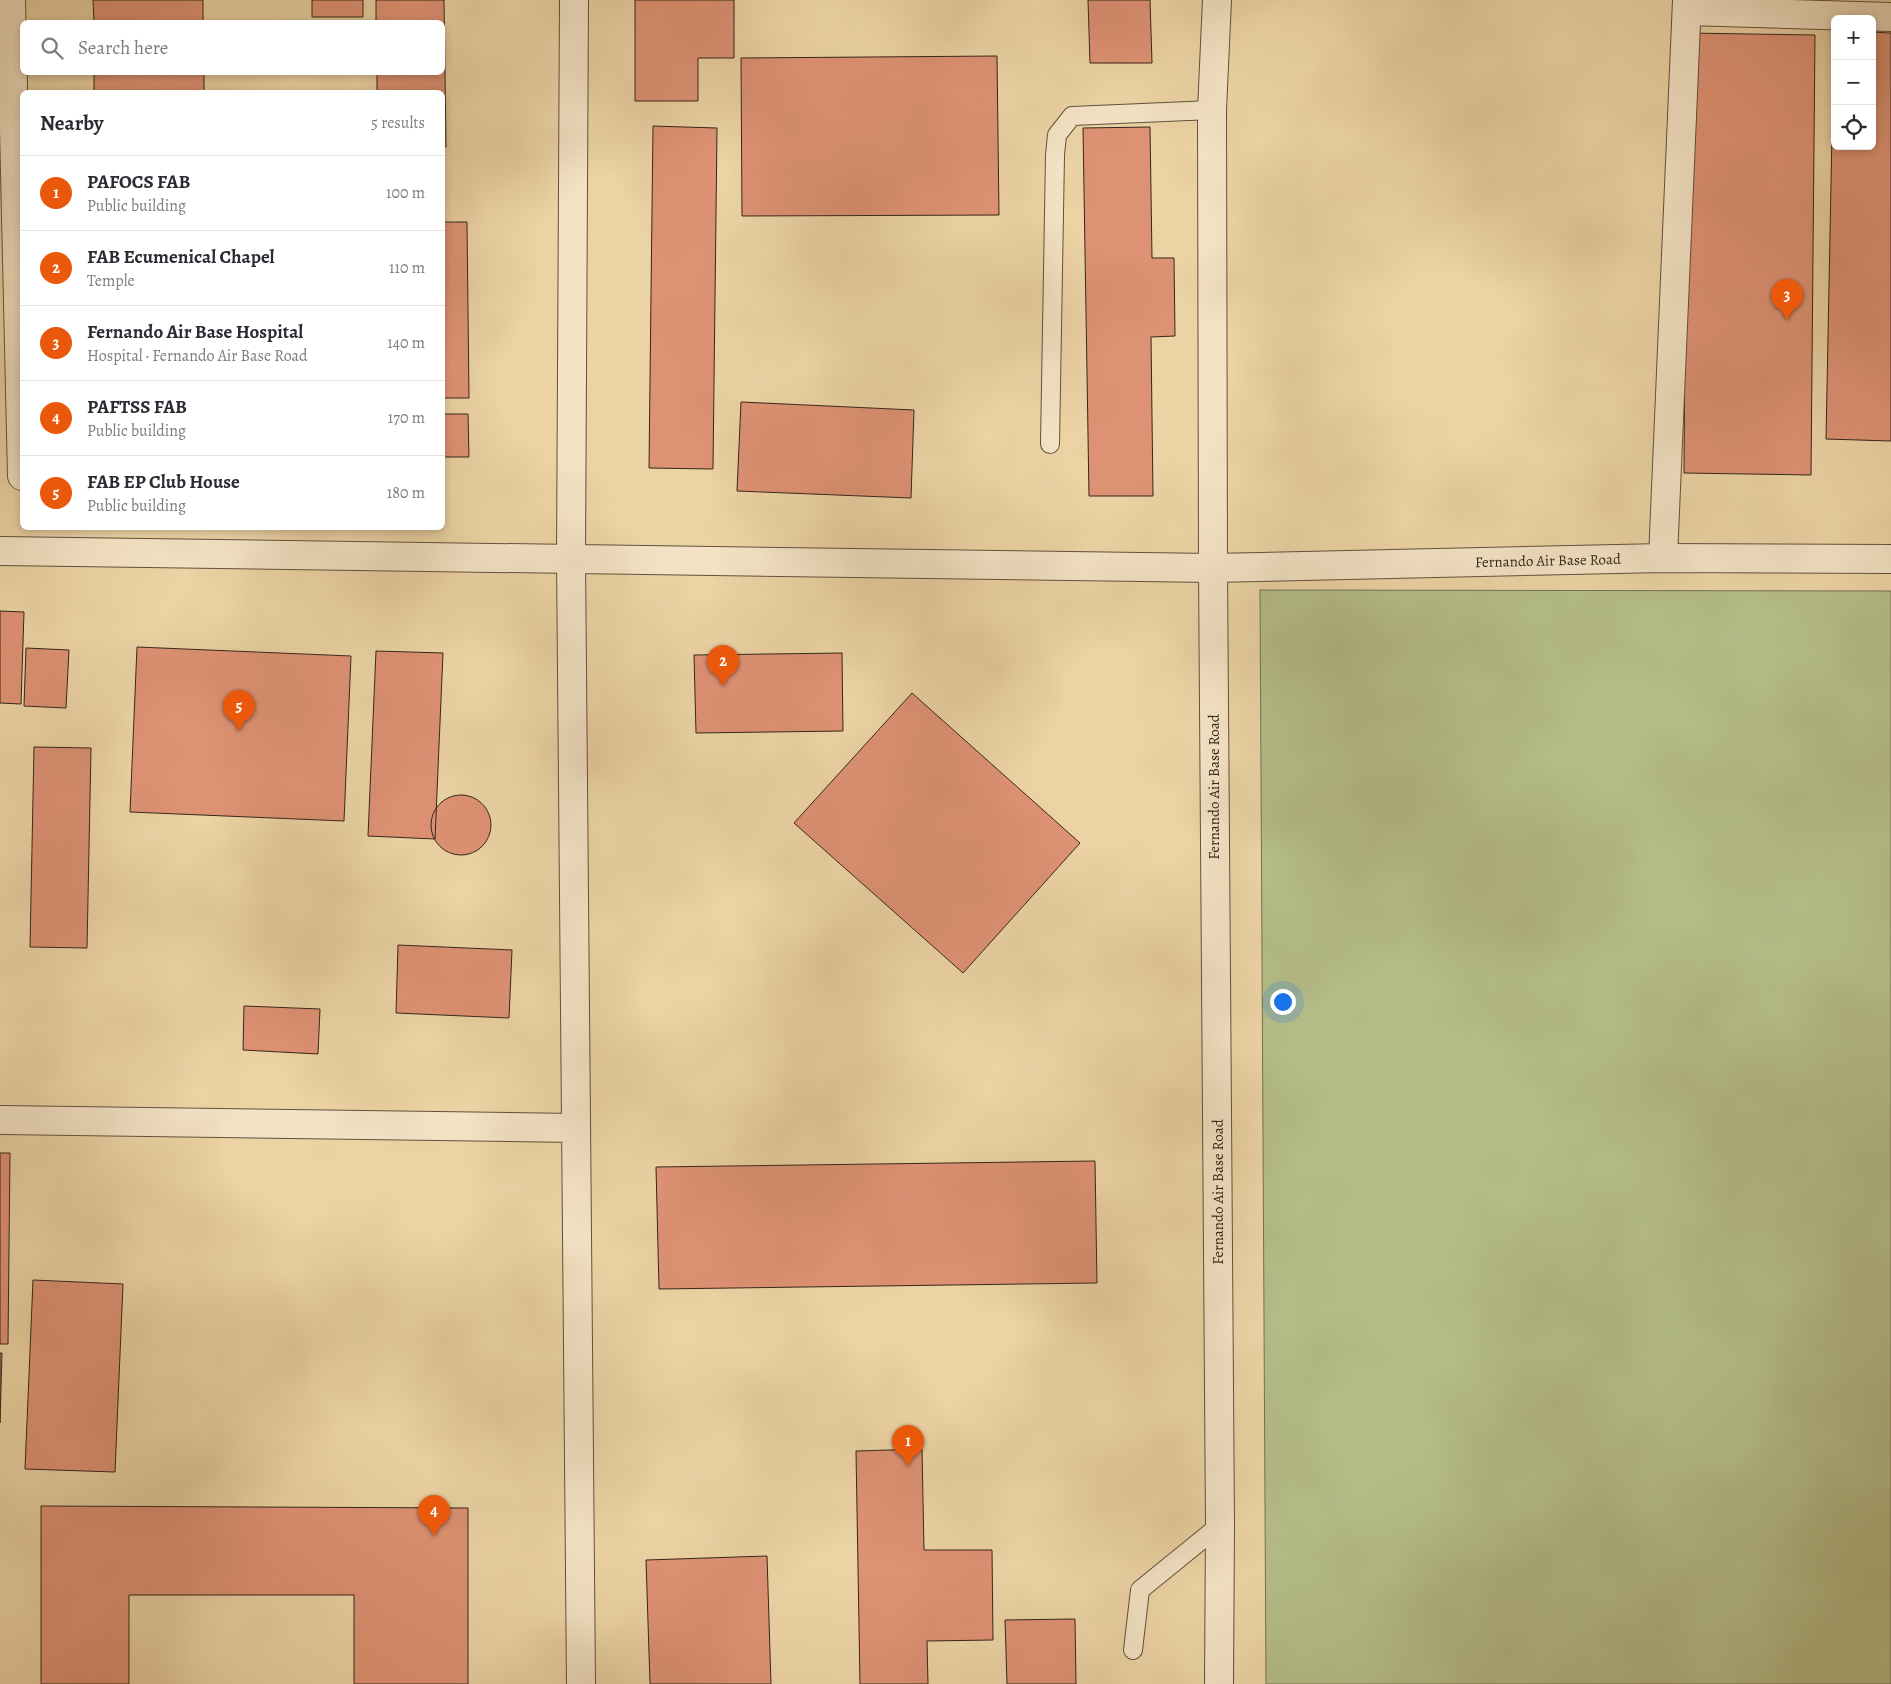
<!DOCTYPE html>
<html lang="en">
<head>
<meta charset="utf-8">
<style>
	:root { --surface:#fff; --page:#f7f7f7; --text:#2b2b33; --muted:#7c7c81; --line:#e1e1e2; --accent:#ea580c }
	body { margin:0; font-family:Alegreya,serif; background:var(--page); color:var(--text) }
	.controls { position:absolute; right:15px; top:15px; display:grid; overflow:hidden; border-radius:8px; box-shadow:0 2px 8px #0003 }
	.controls button { width:45px; height:45px; display:grid; place-items:center; padding:0; border:0; border-bottom:1px solid var(--line); background:var(--surface); color:var(--text); font:25px sans-serif }
	.you { position:absolute; left:1282px; top:1001px; width:18px; height:18px; margin:-12px; border:4px solid #fff; border-radius:50%; background:#1a73e8; box-shadow:0 0 0 8px #1a73e833 }
	.badge { display:grid; place-items:center; width:32px; height:32px; border-radius:50%; background:var(--accent); color:#fff; font-size:16px; font-weight:700 }
	.pin { position:absolute; translate:-50% -41px; filter:drop-shadow(0 1px 2px #0008) }
	.pin::after { content:''; position:absolute; top:26px; width:18px; height:15px; background:inherit; clip-path:polygon(0 0,100% 0,50% 100%) }
	.list { margin:0; padding:0; list-style:none }
	h2 { display:flex; justify-content:space-between; align-items:center; height:65px; margin:0; padding:0 20px; font-size:21px }
	h2 small { font-size:16px; font-weight:400; color:var(--muted) }
	.list li { display:grid; grid-template-columns:32px 1fr auto; gap:15px; align-items:center; box-sizing:border-box; height:75px; padding:0 20px; border-top:1px solid var(--line) }
	.list b { display:block; font-size:19px; white-space:nowrap }
	.list p { margin:0; font-size:16px; white-space:nowrap; color:var(--muted) }
	.list em { font-size:16px; font-style:normal; color:var(--muted) }
	.icon { flex:none; width:28px; height:28px; fill:none; stroke:currentColor; stroke-width:2; stroke-linecap:round; stroke-linejoin:round }
	.map { position:relative; flex:none; width:1891px; height:1684px; overflow:hidden }
	.search { position:absolute; background:var(--surface); box-shadow:0 2px 8px #0003; left:20px; top:20px; width:425px; height:55px; display:flex; align-items:center; gap:12px; box-sizing:border-box; padding:0 18px; border-radius:8px; color:var(--muted); font-size:19px }
	.panel { position:absolute; background:var(--surface); box-shadow:0 2px 8px #0003; left:20px; top:90px; width:425px; height:440px; border-radius:8px }
	.map>svg:first-child { display:block }
	.green { fill:#b4bd88; stroke:#747252 }
	.building { fill:#de9274; stroke:#33261b }
	.lines { fill:none; stroke-linecap:round; stroke-linejoin:round }
	.service-casing { stroke:#61513d; stroke-width:20 }
	.minor-casing { stroke:#61513d; stroke-width:30 }
	.tertiary-casing { stroke:#61513d; stroke-width:30 }
	.service { stroke:#f3e2c4; stroke-width:18 }
	.minor { stroke:#f3e2c4; stroke-width:28 }
	.tertiary { stroke:#f3e2c4; stroke-width:28 }
	.labels { text-anchor:middle; dominant-baseline:central; stroke-width:4; stroke-linejoin:round; paint-order:stroke }
	.street-label { font-size:15px; fill:#33261b; stroke:#f3e2c4 }
</style>
</head>
<body>
<div class="map">
<svg width="1891" height="1684" viewBox="0 0 1891 1684">
	<rect width="100%" height="100%" fill="#ecd3a4"/>
	<filter id="stains"><feTurbulence type="fractalNoise" baseFrequency=".004" numOctaves="4"/><feColorMatrix values="0 0 0 0 .2 0 0 0 0 .09 0 0 0 0 .02 0 0 0 .5 -.17"/></filter>
	<radialGradient id="worn" r=".72"><stop offset=".6" stop-color="#630" stop-opacity="0"/><stop offset="1" stop-color="#630" stop-opacity=".3"/></radialGradient>
	<path class="green" d="M 1260,590 L 1891,591 L 1891,1684 L 1266,1684 Z"/>
	<path class="building" d="M 93,0 L 203,0 L 203,22 L 94,22 Z
		M 312,0 L 363,0 L 363,17 L 312,17 Z
		M 376,0 L 444,0 L 446,147 L 442,147 L 442,92 L 377,92 L 377,72 L 442,72 L 442,22 L 376,22 Z
		M 635,0 L 734,0 L 734,58 L 698,58 L 698,101 L 635,101 Z
		M 1088,0 L 1150,0 L 1152,63 L 1090,63 Z
		M 1834,31 L 1835,146 L 1872,146 L 1872,32 L 1891,33 L 1891,441 L 1826,439 Z
		M 1687,33 L 1815,35 L 1811,475 L 1684,473 Z
		M 997,56 L 999,215 L 742,216 L 741,58 Z
		M 94,72 L 204,72 L 204,92 L 94,92 Z
		M 653,126 L 717,128 L 713,469 L 649,468 Z
		M 1150,127 L 1152,258 L 1174,258 L 1175,336 L 1151,337 L 1153,496 L 1089,496 L 1083,128 Z
		M 442,222 L 467,222 L 469,398 L 442,398 Z
		M 741,402 L 914,410 L 911,498 L 737,491 Z
		M 442,414 L 468,414 L 469,457 L 442,457 Z
		M 0,611 L 24,612 L 21,704 L 0,703 Z
		M 137,647 L 351,656 L 344,821 L 130,812 Z
		M 26,648 L 69,650 L 66,708 L 24,706 Z
		M 376,651 L 443,653 L 435,839 L 368,836 Z
		M 842,653 L 843,731 L 696,733 L 694,655 Z
		M 912,693 L 1080,843 L 963,973 L 794,823 Z
		M 34,747 L 91,748 L 87,948 L 30,947 Z
		M431 825a30 30 0 1 1 60 0a30 30 0 1 1-60 0Z
		M 398,945 L 512,950 L 509,1018 L 396,1013 Z
		M 244,1006 L 320,1009 L 318,1054 L 243,1050 Z
		M 0,1153 L 10,1153 L 8,1344 L 0,1344 Z
		M 1095,1161 L 1097,1283 L 659,1289 L 656,1167 Z
		M 33,1280 L 123,1284 L 115,1472 L 25,1469 Z
		M 0,1353 L 2,1353 L 0,1423 Z
		M 922,1449 L 924,1550 L 992,1550 L 993,1640 L 927,1641 L 928,1684 L 860,1684 L 856,1451 Z
		M 41,1506 L 468,1508 L 468,1684 L 354,1684 L 354,1595 L 129,1595 L 129,1684 L 41,1684 Z
		M 767,1556 L 771,1684 L 650,1684 L 646,1560 Z
		M 1075,1619 L 1076,1684 L 1007,1684 L 1005,1620 Z"/>
	<g class="lines">
		<defs>
			<path id="service" d="M 1050,444 L 1055,155 L 1057,135 L 1072,116 L 1212,110
				M 1133,1650 L 1140,1590 L 1220,1525"/>
			<path id="minor" d="M 11,0 L 22,476
				M 574,0 L 571,558 L 581,1684
				M 1688,11 L 1891,17
				M 0,551 L 1213,568 L 1212,110 L 1217,0
				M 1663,558 L 1687,0
				M 0,1120 L 575,1128"/>
			<g id="tertiary">
				<path id="s1" d="M 1219,1684 L 1220,1525 L 1213,568 L 1663,558 L 1891,559"/>
			</g>
		</defs>
		<use href="#service" class="service-casing"/>
		<use href="#minor" class="minor-casing"/>
		<use href="#tertiary" class="tertiary-casing"/>
		<use href="#service" class="service"/>
		<use href="#minor" class="minor"/>
		<use href="#tertiary" class="tertiary"/>
	</g>
	<g class="labels">
		<g class="street-label">
			<text stroke="none"><textPath href="#s1" startOffset="1451">Fernando Air Base Road</textPath></text>
			<text transform="translate(1214 787) rotate(-90)">Fernando Air Base Road</text>
			<text transform="translate(1218 1192) rotate(-90)">Fernando Air Base Road</text>
		</g>
	</g>
	<rect width="100%" height="100%" filter="url(#stains)"/>
	<rect width="100%" height="100%" fill="url(#worn)"/>
</svg>
<div class="controls">
<button>+</button>
<button>−</button>
<button><svg class="icon" aria-label="locate" viewBox="0 0 24 24"><circle cx="12" cy="12" r="6"/><path d="M12 2v4M12 18v4M2 12h4M18 12h4"/></svg></button>
</div>
<div class="you"></div>
<div class="pin badge" style="left:908px;top:1466px">1</div>
<div class="pin badge" style="left:723px;top:686px">2</div>
<div class="pin badge" style="left:1787px;top:320px">3</div>
<div class="pin badge" style="left:434px;top:1536px">4</div>
<div class="pin badge" style="left:239px;top:731px">5</div>
<div class="search"><svg class="icon" aria-label="search" viewBox="0 0 24 24"><circle cx="10" cy="10" r="6"/><path d="M15 15l6 6"/></svg>Search here</div>
<section class="panel">
<h2>Nearby<small>5 results</small></h2>
<ul class="list">
<li><span class="badge">1</span><div><b>PAFOCS FAB</b><p>Public building</p></div><em>100 m</em></li>
<li><span class="badge">2</span><div><b>FAB Ecumenical Chapel</b><p>Temple</p></div><em>110 m</em></li>
<li><span class="badge">3</span><div><b>Fernando Air Base Hospital</b><p>Hospital · Fernando Air Base Road</p></div><em>140 m</em></li>
<li><span class="badge">4</span><div><b>PAFTSS FAB</b><p>Public building</p></div><em>170 m</em></li>
<li><span class="badge">5</span><div><b>FAB EP Club House</b><p>Public building</p></div><em>180 m</em></li>
</ul>
</section>
</div>
</body>
</html>
